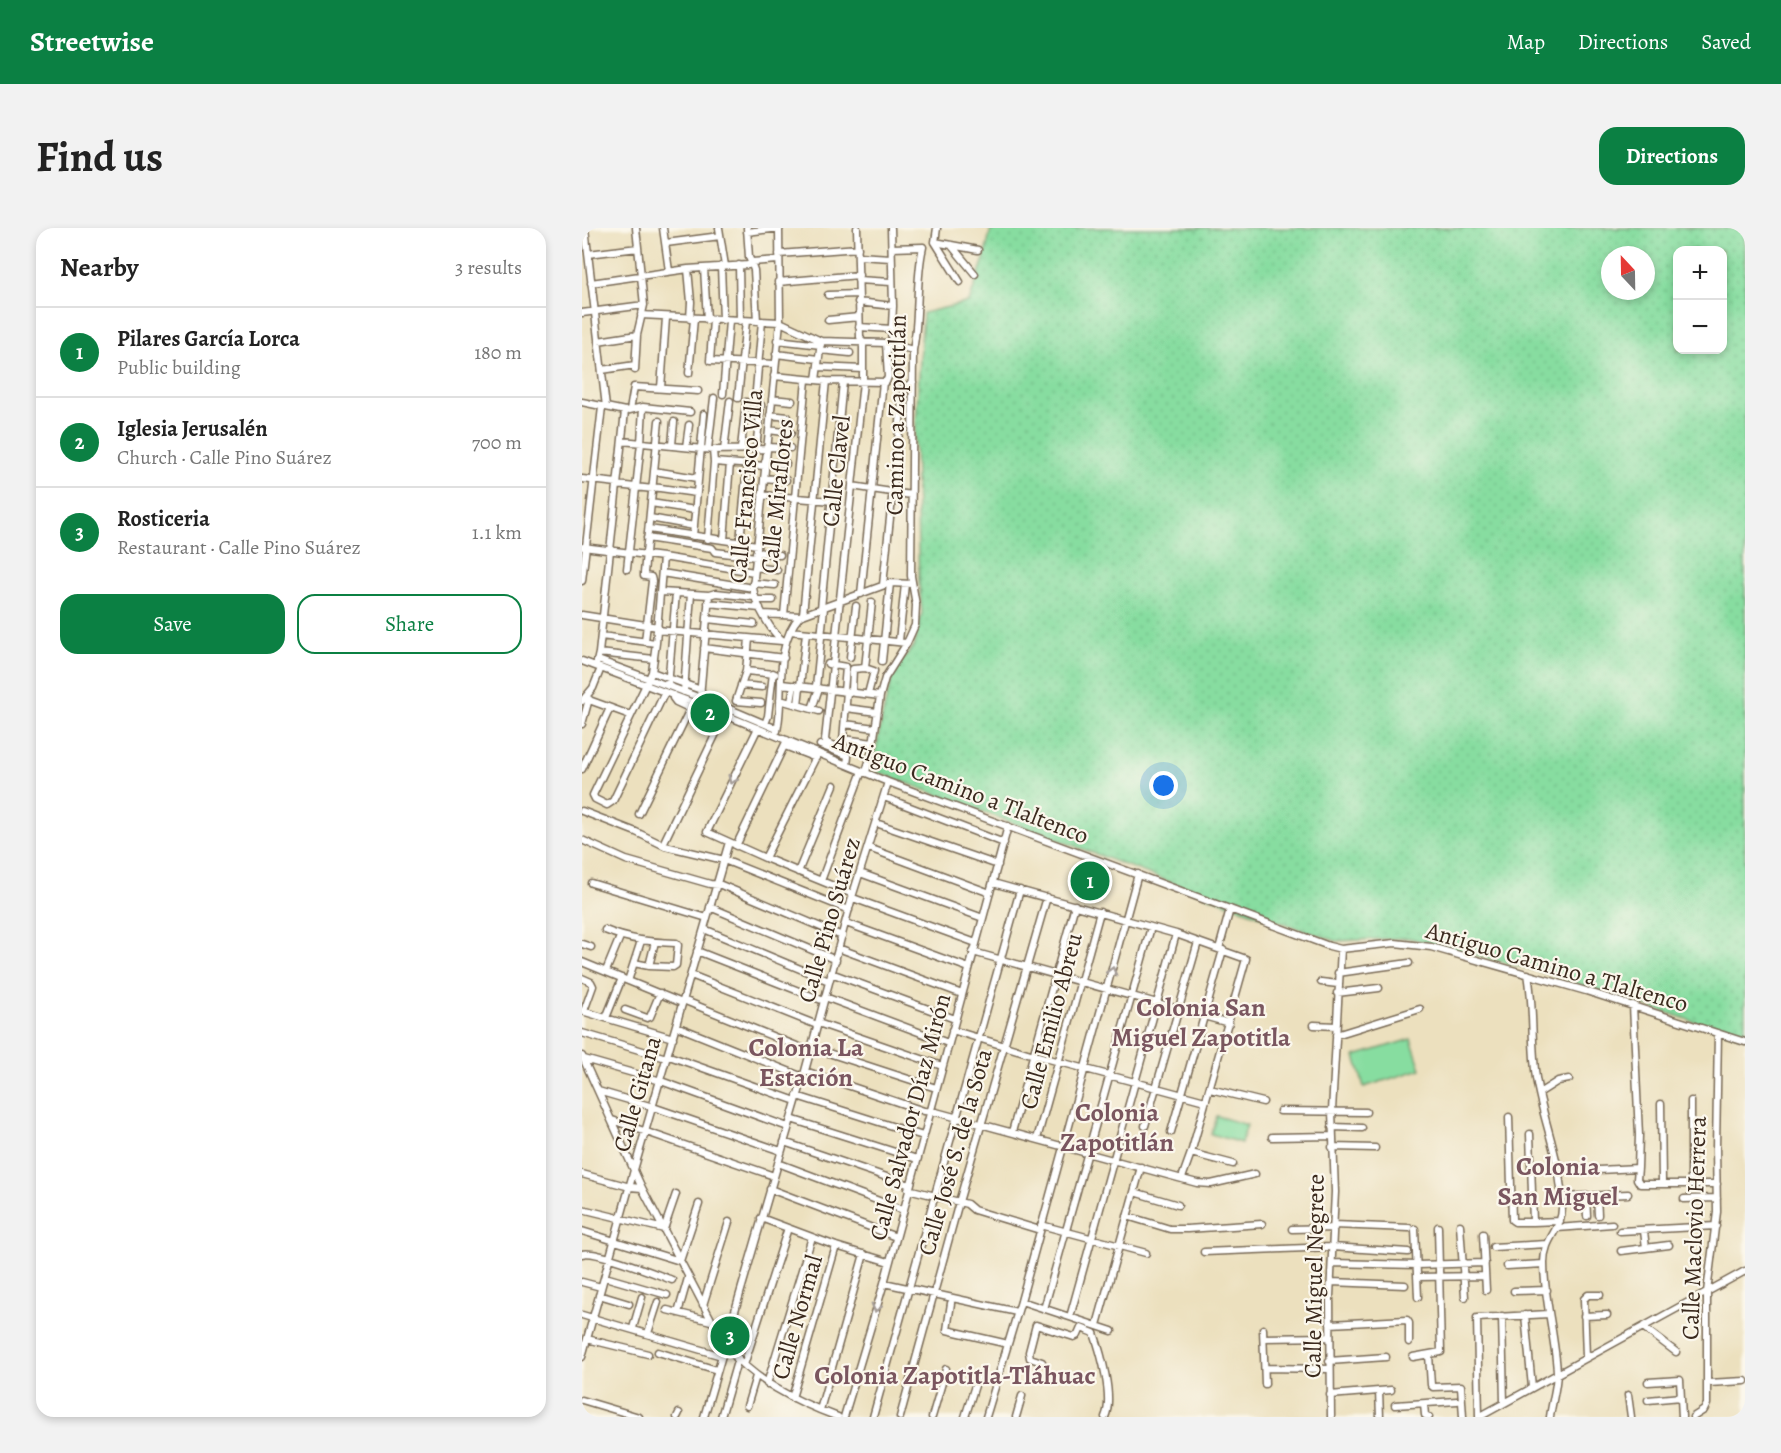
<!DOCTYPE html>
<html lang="en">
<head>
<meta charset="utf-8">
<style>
	:root { --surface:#fff; --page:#f2f2f2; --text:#222; --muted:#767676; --line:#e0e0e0; --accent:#0b8043 }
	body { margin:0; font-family:Alegreya,serif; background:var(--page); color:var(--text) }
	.controls { position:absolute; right:18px; top:18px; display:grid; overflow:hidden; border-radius:12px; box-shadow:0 3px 9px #0003 }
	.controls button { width:54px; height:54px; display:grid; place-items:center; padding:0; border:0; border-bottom:2px solid var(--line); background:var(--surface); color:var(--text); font:30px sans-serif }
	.compass { position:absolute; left:1019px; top:18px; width:54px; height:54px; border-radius:50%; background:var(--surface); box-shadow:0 3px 9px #0003; rotate:338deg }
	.you { position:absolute; left:582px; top:558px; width:21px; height:21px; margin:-15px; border:4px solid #fff; border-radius:50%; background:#1a73e8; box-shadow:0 0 0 9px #1a73e833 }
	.badge { display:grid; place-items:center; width:39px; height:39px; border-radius:50%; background:var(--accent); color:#fff; font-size:20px; font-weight:700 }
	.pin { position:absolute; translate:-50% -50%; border:3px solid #fff; box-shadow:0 2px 6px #0006 }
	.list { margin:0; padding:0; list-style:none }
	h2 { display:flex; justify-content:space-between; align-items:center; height:78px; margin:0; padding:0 24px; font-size:26px }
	h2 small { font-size:20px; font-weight:400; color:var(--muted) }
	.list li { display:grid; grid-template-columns:39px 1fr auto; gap:18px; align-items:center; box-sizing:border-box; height:90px; padding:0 24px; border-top:2px solid var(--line) }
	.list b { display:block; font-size:22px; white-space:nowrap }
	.list p { margin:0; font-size:20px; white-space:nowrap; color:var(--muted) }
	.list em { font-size:20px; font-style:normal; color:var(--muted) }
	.actions { display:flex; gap:12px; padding:18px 24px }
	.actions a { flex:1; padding:14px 0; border:2px solid var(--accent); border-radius:18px; text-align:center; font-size:21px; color:var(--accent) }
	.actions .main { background:var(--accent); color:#fff }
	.map { position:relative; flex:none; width:1163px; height:1189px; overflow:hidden; border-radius:18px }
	header { display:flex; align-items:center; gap:36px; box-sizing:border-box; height:84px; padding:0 30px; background:var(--accent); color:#fff }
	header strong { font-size:28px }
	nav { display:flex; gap:33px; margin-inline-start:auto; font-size:21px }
	.intro { display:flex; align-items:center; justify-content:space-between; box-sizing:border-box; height:144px; padding:0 36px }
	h1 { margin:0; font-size:42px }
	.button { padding:15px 27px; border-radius:18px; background:var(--accent); color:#fff; font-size:21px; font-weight:700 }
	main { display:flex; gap:36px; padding:0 36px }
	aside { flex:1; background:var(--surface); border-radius:18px; box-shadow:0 3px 9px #0003 }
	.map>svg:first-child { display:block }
	.grass { fill:url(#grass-dots); stroke:#61845f; stroke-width:1.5; fill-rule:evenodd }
	.pitch { fill:#87dda0; stroke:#61845f; stroke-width:1.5 }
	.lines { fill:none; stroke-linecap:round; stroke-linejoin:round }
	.minor-casing { stroke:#796a56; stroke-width:9 }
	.minor { stroke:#fff; stroke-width:6 }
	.oneway { stroke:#a79f9a }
	.labels { text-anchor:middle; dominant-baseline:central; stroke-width:4.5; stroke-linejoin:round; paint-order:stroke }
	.street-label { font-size:24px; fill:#3b2a1e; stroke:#fbf7ec }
	.neighbourhood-label { font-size:26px; font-weight:bold; fill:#7a565f; stroke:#fbf7ec }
</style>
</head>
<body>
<header>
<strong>Streetwise</strong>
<nav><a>Map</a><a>Directions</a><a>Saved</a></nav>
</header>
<div class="intro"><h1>Find us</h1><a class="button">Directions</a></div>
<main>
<aside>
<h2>Nearby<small>3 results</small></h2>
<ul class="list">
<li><span class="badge">1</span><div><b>Pilares García Lorca</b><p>Public building</p></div><em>180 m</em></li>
<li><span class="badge">2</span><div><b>Iglesia Jerusalén</b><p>Church · Calle Pino Suárez</p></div><em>700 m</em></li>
<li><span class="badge">3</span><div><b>Rosticeria</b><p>Restaurant · Calle Pino Suárez</p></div><em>1.1 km</em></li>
</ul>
<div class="actions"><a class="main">Save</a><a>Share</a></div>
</aside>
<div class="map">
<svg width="1163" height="1189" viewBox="0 0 1163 1189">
	<defs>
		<pattern id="grass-dots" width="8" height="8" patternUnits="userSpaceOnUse" patternTransform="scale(1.5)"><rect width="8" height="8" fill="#87dda0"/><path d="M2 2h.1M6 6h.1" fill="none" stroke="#75be89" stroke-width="1.8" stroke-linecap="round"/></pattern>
	</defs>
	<rect width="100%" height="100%" fill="#fbf7ec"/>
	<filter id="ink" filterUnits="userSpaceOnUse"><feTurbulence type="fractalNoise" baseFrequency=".0167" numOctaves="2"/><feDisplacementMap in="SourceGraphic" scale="12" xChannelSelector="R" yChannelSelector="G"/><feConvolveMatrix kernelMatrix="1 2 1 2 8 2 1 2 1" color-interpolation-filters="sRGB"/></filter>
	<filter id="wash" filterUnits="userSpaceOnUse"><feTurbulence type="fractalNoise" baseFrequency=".008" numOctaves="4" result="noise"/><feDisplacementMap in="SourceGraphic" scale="24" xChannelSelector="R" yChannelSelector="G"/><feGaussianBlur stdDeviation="1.35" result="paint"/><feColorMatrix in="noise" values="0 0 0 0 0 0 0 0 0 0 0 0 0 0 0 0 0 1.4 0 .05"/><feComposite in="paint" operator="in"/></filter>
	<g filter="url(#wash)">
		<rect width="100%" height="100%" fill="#ece0be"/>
		<path class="grass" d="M 409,0 L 1163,0 L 1163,810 L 963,745 L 827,710 L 754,713 L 676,687 L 290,542 L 301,485 L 311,445 L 332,418 L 340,384 L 337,355 L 333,210 L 341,85 L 387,74 L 402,31 ZM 1096,22 L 1140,22 L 1140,122 L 1096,122 ZM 1028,27 L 1064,27 L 1064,63 L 1028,63 Z"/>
		<path class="pitch" d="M 829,811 L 839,841 L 782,859 L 773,828 Z
			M 635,888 L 665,897 L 659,915 L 629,906 Z"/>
	</g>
	<g filter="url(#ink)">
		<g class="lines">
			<defs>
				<path id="minor" d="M 3,0 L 24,179
					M 81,0 L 87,43
					M 137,0 L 143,38
					M 165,0 L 167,29 L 172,42 L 175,93
					M 197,0 L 198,94 L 171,360 C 173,375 190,408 204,414
					M 309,0 L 311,78 L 309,116
					M 165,4 L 198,0
					M 353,14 L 378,54
					M 353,14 L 396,22
					M 353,14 L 355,0
					M 84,15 L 138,8
					M 369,17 L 393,46
					M 6,26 L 56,20
					M 197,26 L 276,20
					M 276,28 L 309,30
					M 157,37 L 158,93
					M 139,38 L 141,92
					M 122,40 L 125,92
					M 106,41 L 109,74 L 108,91
					M 276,52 L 309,54
					M 196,54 L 277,47
					M 9,55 L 106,41 L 166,37 L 170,34 L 196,32
					M 246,67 L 276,66
					M 276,74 L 311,78
					M 0,85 L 62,77
					M 59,87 L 198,94 L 239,113 L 304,115 L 331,122
					M 131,92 L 128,133 L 193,136
					M 246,92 L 277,89
					M 277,99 L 310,101
					M 195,112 L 239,117
					M 16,113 L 55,107
					M 238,122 L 268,125
					M 194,126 L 236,131
					M 236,139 L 281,141
					M 20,142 L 53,137
					M 53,142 L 55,107 L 62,77 L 54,0
					M 107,145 L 112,91
					M 192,148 L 244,153 L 304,154 L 306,149 L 304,115
					M 234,152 L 239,114
					M 79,160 L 84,90
					M 141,166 L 147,93
					M 156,170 L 164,93
					M 190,171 L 210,173
					M 0,174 L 43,183 L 61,179 L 108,184
					M 173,174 L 180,93
					M 48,182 L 52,159 L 116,163
					M 188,187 L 206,189
					M 187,202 L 209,205
					M 40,213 L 131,222 L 185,221
					M 90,217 L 92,194
					M 104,219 L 107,197
					M 185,219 L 208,220
					M 159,220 L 164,174
					M 174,220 L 179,177
					M 126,221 L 132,170
					M 142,222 L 148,173
					M 132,234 L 183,238
					M 183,234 L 204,236
					M 72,243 L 115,250
					M 182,250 L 204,252
					M 0,251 L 35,255
					M 35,257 L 71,261
					M 270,258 L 329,267
					M 71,259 L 114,265
					M 180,267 L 251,273
					M 69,275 L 113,282
					M 68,290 L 112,298
					M 67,301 L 175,317
					M 111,308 L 122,186
					M 65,310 L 130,320 L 133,324 L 174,329
					M 126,311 L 132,234 L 131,222
					M 142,312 L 148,235
					M 158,314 L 165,237
					M 1,319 L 81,329 L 172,344
					M 174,324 L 198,327
					M 81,329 L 74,415 L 70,444 L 11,567 L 13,571 L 25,577 L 31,573 L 83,464
					M 173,339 L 195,342
					M 45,341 L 59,215 L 61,179
					M 80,345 L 171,360
					M 0,353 L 20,179
					M 171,355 L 193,357
					M 301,357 L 321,165 L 322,160 L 331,154
					M 79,364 L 127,367 L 134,365 L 172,369
					M 279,366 L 301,154
					M 174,372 L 191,372
					M 126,375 L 178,380
					M 239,380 L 261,154
					M 181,386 L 218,388 L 308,355 L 330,356
					M 221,386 L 244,153
					M 0,387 L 76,399
					M 202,387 L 224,152
					M 125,391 L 172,396
					M 75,402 L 200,413
					M 208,403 L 325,415
					M 19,408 L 74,415
					M 167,411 L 164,443 L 154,473 L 179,475
					M 63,413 L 70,353 L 69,349 L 62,348 L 62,345 L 77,193
					M 317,413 L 323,356
					M 122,420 L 202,430
					M 17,425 L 72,431
					M 268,429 L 274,378
					M 16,432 L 143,479 L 195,501
					M 0,433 L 141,486 L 306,554 L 747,718 L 759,721 L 813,715 L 849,719 L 1004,763 L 1163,814
					M 300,433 L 308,355
					M 246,436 L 264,439 L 262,463
					M 14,438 L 17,425 L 43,183
					M 283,440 L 290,374
					M 164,443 L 193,446
					M 70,444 L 119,462
					M 200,456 L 298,468
					M 159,457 L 180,459
					M 86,458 L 94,365
					M 234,459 L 242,380
					M 270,463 L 271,441 L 283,440 L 292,443 L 286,466
					M 102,464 L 109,366
					M 118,469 L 127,367
					M 7,472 L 48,487
					M 198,472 L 237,483
					M 0,473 L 11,460 L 19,440
					M 209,474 L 212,457
					M 216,477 L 224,405
					M 264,480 L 295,484
					M 230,481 L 237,460
					M 0,496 L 7,471
					M 183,496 L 186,488 L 191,445
					M 263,496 L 293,500
					M 176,500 L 125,604 L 183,630 L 271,666
					M 195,503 C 203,467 191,418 218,388
					M 262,511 L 291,515
					M 238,517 L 264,527 L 266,529 L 265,536
					M 203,518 L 234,530
					M 260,520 L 245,515 L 243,512 L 281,154 L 281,115 L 278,109 L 275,0
					M 260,525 L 265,463
					M 0,541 L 28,480
					M 284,544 L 290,523 L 298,468 L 303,450 L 325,415 L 333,397 L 334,377 L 329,348 L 331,122 C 338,88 333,53 341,19 L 310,20
					M 302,569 L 422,615
					M 0,583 L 54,604 L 83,618 L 142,632 L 267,682
					M 57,586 L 108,481
					M 294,595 L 416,637
					M 0,612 L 44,632 L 128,656 L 139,657 L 260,708
					M 81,616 L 139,495 L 94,474 L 91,470 L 91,467
					M 154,618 L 205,512
					M 287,620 L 408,665
					M 183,630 L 236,525
					M 216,644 L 252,557
					M 278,645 L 401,690
					M 239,653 L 280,543
					M 9,655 L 125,690
					M 411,655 L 594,706 L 664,731 L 609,925 L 600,950
					M 271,670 L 394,715
					M 128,679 L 254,732
					M 264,695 L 387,740
					M 122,701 L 247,753
					M 23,702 C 47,712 69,714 94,715 L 96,717 L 94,737 L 91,739 L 67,738 L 52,735
					M 0,716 L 9,719
					M 256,720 L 380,766
					M 637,721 L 648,681
					M 115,723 L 242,773
					M 391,724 L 647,795
					M 0,734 L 100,775
					M 67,738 L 73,714
					M 24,743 L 38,709
					M 249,745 L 373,791
					M 756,745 L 827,735
					M 946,746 C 952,780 949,815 954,850 C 961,894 980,934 980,980 C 980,1002 962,1009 962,1035 C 962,1071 973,1107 975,1144 C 975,1158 970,1174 968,1189
					M 109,747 L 235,797
					M 0,750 L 9,754 L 11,758 L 2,783
					M 46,753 L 59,713
					M 739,754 L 756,756
					M 755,765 L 797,760
					M 243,769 L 366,815
					M 101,772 L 227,823
					M 1051,777 L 1057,907 L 1056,940
					M 43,782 L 65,790 L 68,789 L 78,765
					M 0,783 L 91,810
					M 24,790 L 40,750
					M 236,795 L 360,838
					M 732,797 L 754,798
					M 94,798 L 221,849
					M 370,802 L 452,827 L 623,873
					M 0,805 L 81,829 L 90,829 L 214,873
					M 754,807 L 838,781
					M 228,819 L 354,860
					M 0,828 L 60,960 L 142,1116 C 172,1153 213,1173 256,1189
					M 2,831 L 79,853 L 206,899
					M 223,843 L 342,883 L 354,884 L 615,955 L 629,956 L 673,946
					M 628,861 L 681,874
					M 16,863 L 71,879 L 199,923
					M 957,865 L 976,853 L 987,851
					M 215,868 L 341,908
					M 1109,873 L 1109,955
					M 1079,876 L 1080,955
					M 698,883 L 784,884
					M 927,889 L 930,992 L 933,994 L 951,994
					M 209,891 L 335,931
					M 30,892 L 192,948
					M 563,898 L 616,714
					M 750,899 L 780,900
					M 430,904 L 493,677
					M 589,904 L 641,722
					M 948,906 L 951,994 L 978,993
					M 690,909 L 750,908
					M 455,911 L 518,684
					M 202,914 L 328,957
					M 750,919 L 793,920
					M 609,925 L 651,936
					M 196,935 L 321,982
					M 977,944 L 1056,940 L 1055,951 L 1058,956 L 1135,956
					M 0,946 L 48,959 L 60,960
					M 188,961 L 314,1009
					M 326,961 L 385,976 L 392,982 L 458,1002
					M 552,964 L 596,977
					M 1004,968 L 1005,988
					M 1015,968 L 1016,987
					M 980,969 L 1046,966
					M 1102,971 L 1135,970
					M 0,981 L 82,1001 L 94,966
					M 545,988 L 588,1001 L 605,1001 L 680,996
					M 179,990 L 254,1018 L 307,1034
					M 459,997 L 564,1025
					M 752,997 L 827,1000
					M 878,997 L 883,1069
					M 975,1000 L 1030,996
					M 710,1001 L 752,1000
					M 833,1001 L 836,1069
					M 0,1003 L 98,1033 L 117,976
					M 1038,1003 L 1134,998
					M 1062,1003 L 1064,1020
					M 901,1006 L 904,1062
					M 911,1019 L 965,1016
					M 1039,1023 L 1087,1017
					M 622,1024 L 750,1019 L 826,1024
					M 0,1026 C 12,1021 74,1046 90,1052
					M 750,1035 L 835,1037 L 903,1035
					M 925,1038 L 962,1036
					M 23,1049 L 85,1067
					M 835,1049 L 903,1048
					M 0,1054 L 19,1059
					M 749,1054 L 823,1057
					M 302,1055 L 435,1084
					M 932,1063 L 965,1062
					M 17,1067 L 47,1076
					M 439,1073 L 530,1103
					M 369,1075 L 365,1102 L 426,1116
					M 121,1077 L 147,994
					M 462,1081 L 569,699
					M 85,1082 L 129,1093
					M 96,1085 L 106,1050
					M 0,1087 L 140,1128
					M 943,1087 L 950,1159
					M 920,1088 L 922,1175
					M 1002,1088 L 1025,1087
					M 488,1089 L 594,706
					M 748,1096 L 825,1092 L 827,1095 L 827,1114
					M 515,1097 L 559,939
					M 1061,1099 L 1094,1124
					M 51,1100 L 60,1069
					M 681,1101 L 683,1156
					M 66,1105 L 76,1074
					M 682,1110 L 747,1109
					M 5,1111 L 66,1126
					M 76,1124 L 135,1142
					M 847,1127 L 849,1157 L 851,1159 L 879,1158 L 881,1189
					M 0,1129 L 52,942 L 147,614
					M 831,1129 L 859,1124 L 856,999
					M 1004,1129 L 1002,1071 L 1006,1067 L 1018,1067
					M 747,1133 L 804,1129
					M 460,1134 L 448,1130 L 447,1124 L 454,1097 L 492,1109 L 496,1107 L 499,1100 L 512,1105 C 519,1125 532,1170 523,1189
					M 162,1137 L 206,1000
					M 683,1140 L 747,1141
					M 1066,1154 L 1098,1152 L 1100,1189
					M 1126,1155 L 1163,1153
					M 185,1156 L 230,1009
					M 797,1163 L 798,1189
					M 748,1167 L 809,1162
					M 1046,1167 L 1049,1189
					M 210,1170 L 254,1018
					M 0,1172 L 57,1189
					M 1066,1172 L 1099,1169
					M 842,1176 L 843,1187 L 847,1189
					M 813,1177 L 875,1173
					M 165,1178 L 174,1148
					M 238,1182 L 282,1026
					M 95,1189 L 97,1185
					M 122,1189 L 223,843 L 271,666 L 306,554
					M 139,1189 L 156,1130
					M 262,1189 L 302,1055 L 426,598
					M 291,1189 L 438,662
					M 318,1189 L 377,974 L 465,669
					M 350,1189 L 364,1141
					M 383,1189 L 396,1148
					M 404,1189 L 439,1073 L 556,646
					M 434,1189 L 440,1168
					M 749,1189 L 748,1068 L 753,964 L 750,883 L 759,721
					M 897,1189 L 1163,1043
					M 897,1189 L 895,1090 L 967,1086
					M 1111,1189 L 1122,1182 L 1125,1176 L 1125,1064 L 1135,984 L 1134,920 L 1136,805"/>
			</defs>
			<use href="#minor" class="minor-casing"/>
			<use href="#minor" class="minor"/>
		</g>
		<defs><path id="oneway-chevron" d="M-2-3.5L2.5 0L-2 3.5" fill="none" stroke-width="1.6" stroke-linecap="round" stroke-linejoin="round" transform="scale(1.5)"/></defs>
		<g class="oneway">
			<use href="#oneway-chevron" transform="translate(150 552) rotate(117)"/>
			<use href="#oneway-chevron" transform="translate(530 743) rotate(-75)"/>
			<use href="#oneway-chevron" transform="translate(294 1080) rotate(106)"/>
		</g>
	</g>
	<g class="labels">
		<g class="street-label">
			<text transform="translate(314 187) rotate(-89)">Camino a Zapotitlán</text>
			<text transform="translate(254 243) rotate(-84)">Calle Clavel</text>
			<text transform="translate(164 258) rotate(-85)">Calle Francisco Villa</text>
			<text transform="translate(195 268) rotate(-84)">Calle Miraflores</text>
			<text transform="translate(379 560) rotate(21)">Antiguo Camino a Tlaltenco</text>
			<text transform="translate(247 692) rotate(-74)">Calle Pino Suárez</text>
			<text transform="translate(975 739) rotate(16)">Antiguo Camino a Tlaltenco</text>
			<text transform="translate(469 793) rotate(-75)">Calle Emilio Abreu</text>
			<text transform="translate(55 866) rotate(-74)">Calle Gitana</text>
			<text transform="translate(328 889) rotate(-75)">Calle Salvador Díaz Mirón</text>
			<text transform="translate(373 924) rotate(-74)">Calle José S. de la Sota</text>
			<text transform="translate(1112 1000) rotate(-88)">Calle Maclovio Herrera</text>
			<text transform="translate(732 1048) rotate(-89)">Calle Miguel Negrete</text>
			<text transform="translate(215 1089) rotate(-74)">Calle Normal</text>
		</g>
		<g class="neighbourhood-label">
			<text x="619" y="779">Colonia San<tspan x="619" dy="30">Miguel Zapotitla</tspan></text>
			<text x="224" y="819">Colonia La<tspan x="224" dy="30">Estación</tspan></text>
			<text x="535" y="884">Colonia<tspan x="535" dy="30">Zapotitlán</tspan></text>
			<text x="976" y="938">Colonia<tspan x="976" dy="30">San Miguel</tspan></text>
			<text x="373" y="1147">Colonia Zapotitla-Tláhuac</text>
		</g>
	</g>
</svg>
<div class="controls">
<button>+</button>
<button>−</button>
</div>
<svg class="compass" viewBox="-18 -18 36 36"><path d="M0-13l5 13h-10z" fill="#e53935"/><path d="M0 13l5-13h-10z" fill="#767676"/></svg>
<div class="you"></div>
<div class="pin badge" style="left:508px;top:653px">1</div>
<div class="pin badge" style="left:128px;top:485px">2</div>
<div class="pin badge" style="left:148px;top:1108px">3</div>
</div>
</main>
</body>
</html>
